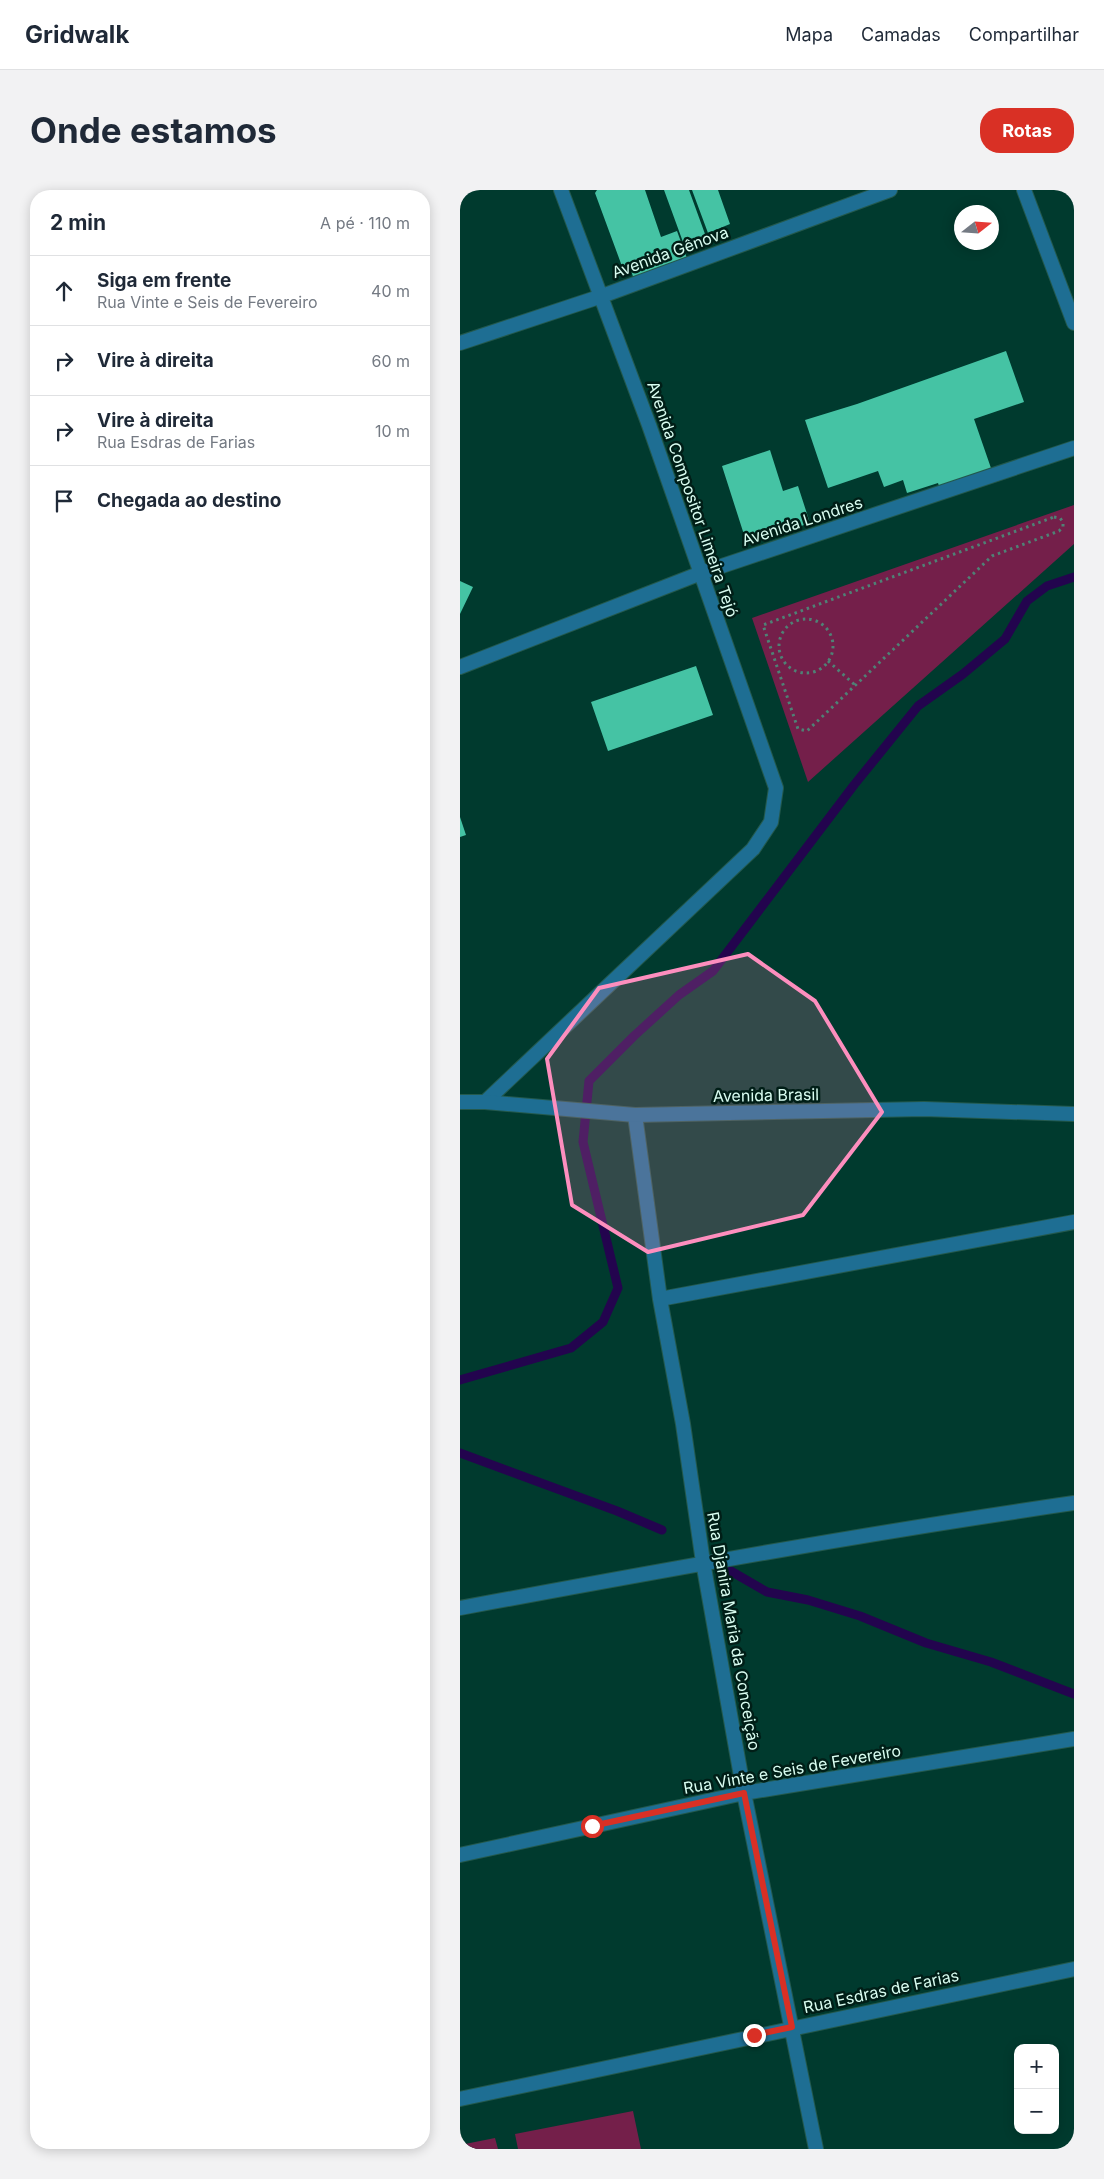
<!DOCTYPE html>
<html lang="pt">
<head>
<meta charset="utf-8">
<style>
	:root { --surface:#fff; --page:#f2f2f3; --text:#1f2937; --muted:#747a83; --line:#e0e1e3; --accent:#d93025 }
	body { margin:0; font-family:Inter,sans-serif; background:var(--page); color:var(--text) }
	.controls { position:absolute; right:15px; bottom:15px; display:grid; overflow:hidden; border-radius:10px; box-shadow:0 2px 12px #0003 }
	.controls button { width:45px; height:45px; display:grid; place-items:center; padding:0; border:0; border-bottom:1px solid var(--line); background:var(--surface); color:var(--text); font:25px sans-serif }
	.compass { position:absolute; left:494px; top:15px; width:45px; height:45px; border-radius:50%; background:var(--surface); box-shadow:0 2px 12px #0003; rotate:73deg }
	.stop { position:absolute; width:15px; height:15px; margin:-11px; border:4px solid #d93025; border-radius:50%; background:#fff }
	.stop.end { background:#d93025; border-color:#fff; box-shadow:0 1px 5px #0008 }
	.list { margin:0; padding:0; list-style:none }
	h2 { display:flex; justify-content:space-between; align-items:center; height:65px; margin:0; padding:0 20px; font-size:21px }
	h2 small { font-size:16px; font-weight:400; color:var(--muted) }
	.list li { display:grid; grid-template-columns:32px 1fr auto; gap:15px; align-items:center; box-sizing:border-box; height:70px; padding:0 20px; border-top:1px solid var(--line) }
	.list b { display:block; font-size:19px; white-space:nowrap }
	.list p { margin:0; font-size:16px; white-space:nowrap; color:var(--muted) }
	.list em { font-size:16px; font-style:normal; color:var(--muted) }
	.icon { flex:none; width:28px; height:28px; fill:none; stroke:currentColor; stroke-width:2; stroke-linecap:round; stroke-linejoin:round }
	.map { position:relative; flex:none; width:614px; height:1959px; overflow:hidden; border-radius:20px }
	header { display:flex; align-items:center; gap:30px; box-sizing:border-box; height:70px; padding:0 25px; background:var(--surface); border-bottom:1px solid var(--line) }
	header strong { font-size:24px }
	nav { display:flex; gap:28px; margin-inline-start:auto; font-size:18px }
	.intro { display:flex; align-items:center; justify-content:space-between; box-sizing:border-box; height:120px; padding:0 30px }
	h1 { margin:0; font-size:35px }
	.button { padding:12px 22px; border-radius:20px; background:var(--accent); color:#fff; font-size:18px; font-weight:700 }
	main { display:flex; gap:30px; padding:0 30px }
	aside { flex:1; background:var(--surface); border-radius:20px; box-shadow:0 2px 12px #0003 }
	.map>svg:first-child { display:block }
	.green { fill:#741f4a }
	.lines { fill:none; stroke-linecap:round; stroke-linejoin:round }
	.stream { stroke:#23044e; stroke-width:9 }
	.building { fill:#45c3a4 }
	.minor-casing { stroke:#23594d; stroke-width:16 }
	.tertiary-casing { stroke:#23594d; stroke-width:16 }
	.path { stroke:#4f8175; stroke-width:3; stroke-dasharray:2.5 4; stroke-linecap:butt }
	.minor { stroke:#1e6e93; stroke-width:14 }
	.tertiary { stroke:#1e6e93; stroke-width:14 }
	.route { stroke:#d93025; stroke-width:6 }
	.marked { fill:#fd8ebe; fill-opacity:0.2; stroke:#fd8ebe; stroke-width:4; stroke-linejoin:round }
	.labels { text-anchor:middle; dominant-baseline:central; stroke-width:5; stroke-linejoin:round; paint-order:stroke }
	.street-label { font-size:16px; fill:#d9fdf1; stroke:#001e17 }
</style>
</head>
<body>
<header>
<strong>Gridwalk</strong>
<nav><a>Mapa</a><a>Camadas</a><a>Compartilhar</a></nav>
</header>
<div class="intro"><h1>Onde estamos</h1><a class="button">Rotas</a></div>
<main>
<aside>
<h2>2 min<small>A pé · 110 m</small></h2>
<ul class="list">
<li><svg class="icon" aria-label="ahead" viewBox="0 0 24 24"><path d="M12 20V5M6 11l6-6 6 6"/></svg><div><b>Siga em frente</b><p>Rua Vinte e Seis de Fevereiro</p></div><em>40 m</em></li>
<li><svg class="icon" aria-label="right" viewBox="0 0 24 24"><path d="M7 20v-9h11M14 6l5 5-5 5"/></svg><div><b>Vire à direita</b></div><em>60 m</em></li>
<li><svg class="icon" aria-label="right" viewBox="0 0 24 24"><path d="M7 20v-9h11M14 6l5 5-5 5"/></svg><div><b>Vire à direita</b><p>Rua Esdras de Farias</p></div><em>10 m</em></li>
<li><svg class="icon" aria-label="arrive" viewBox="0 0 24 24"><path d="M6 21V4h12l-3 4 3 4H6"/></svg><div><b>Chegada ao destino</b></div></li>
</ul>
</aside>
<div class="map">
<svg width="614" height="1959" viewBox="0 0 614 1959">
	<rect width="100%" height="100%" fill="#003a2e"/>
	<path class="green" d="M 614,315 L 614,354 L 348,592 L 292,428 Z
		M 173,1921 L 181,1959 L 58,1959 L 55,1944 Z
		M 35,1948 L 38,1959 L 0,1959 L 0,1955 Z"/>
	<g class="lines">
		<path class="stream" d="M 0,1190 L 111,1158 L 143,1132 L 158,1098 L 123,952 L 129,891 L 174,846 L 219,805 L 253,781 L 394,595 L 458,516 L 503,484 L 545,449 L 567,411 L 587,396 L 614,387
			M 0,1263 L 157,1321 L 202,1340
			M 269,1380 L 307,1402 L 348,1410 L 400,1426 L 466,1453 L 531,1472 L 614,1504"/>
	</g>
	<path class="building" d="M 137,0 L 185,0 L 201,47 L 217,41 L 228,71 L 174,90 L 171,80 L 163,79 L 135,3 Z
		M 204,0 L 229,0 L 249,55 L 227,63 Z
		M 232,0 L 258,0 L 270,34 L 248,43 Z
		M 546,161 L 564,212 L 514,229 L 532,281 L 480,299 L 478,293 L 447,303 L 443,290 L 424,297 L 418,281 L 368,298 L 345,230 L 397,214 Z
		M 310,260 L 323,301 L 338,296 L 350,333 L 287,354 L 262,276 Z
		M 0,391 L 13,397 L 0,424 Z
		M 236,476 L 253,525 L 148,561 L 131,512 Z
		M 0,627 L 6,645 L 0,647 Z"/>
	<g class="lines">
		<defs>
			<path id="minor" d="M 564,0 L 614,133
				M 0,153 L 142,106 L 430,0
				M 0,477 L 241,383 L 614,258
				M 25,912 L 293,659 L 311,632 L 316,598 L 189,235 L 101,0
				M 175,925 L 200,1109 L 223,1234 L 243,1372 L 284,1603 L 356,1959
				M 200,1109 L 614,1032
				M 0,1418 C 204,1380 408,1343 614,1313
				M 0,1665 L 284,1603 L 614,1549
				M 0,1909 L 614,1779"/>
			<path id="tertiary" d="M 0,912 L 25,912 L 175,925 L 464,919 L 614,924"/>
		</defs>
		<use href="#minor" class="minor-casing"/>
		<use href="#tertiary" class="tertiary-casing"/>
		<path class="path" d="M 594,327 L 600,328 L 603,332 L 603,337 L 599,341 L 532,366 L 347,541 L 338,539 L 303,435 Z
			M319 456a27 27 0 1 1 54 0a27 27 0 1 1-54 0Z
			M 368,471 L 395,495"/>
		<use href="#minor" class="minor"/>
		<use href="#tertiary" class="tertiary"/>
	</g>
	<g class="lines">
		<path class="route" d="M 132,1636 L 284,1603 L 332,1837 L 294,1845"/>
	</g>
	<path class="marked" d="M 288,764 L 355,811 L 422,922 L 343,1025 L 188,1062 L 112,1015 L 87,869 L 139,798 Z"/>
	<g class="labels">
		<g class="street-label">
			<text transform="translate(210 62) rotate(-20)">Avenida Gênova</text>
			<text transform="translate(233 309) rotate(71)">Avenida Compositor Limeira Tejó</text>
			<text transform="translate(342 331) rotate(-18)">Avenida Londres</text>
			<text transform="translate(306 905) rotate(-1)">Avenida Brasil</text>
			<text transform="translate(274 1441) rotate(80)">Rua Djanira Maria da Conceição</text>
			<text transform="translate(332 1579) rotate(-10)">Rua Vinte e Seis de Fevereiro</text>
			<text transform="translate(421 1801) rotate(-12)">Rua Esdras de Farias</text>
		</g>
	</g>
</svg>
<div class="controls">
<button>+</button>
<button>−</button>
</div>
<svg class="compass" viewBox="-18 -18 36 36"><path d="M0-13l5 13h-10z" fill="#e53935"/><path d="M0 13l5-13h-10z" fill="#747a83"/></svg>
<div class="stop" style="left:132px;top:1636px"></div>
<div class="stop end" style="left:294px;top:1845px"></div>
</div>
</main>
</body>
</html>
